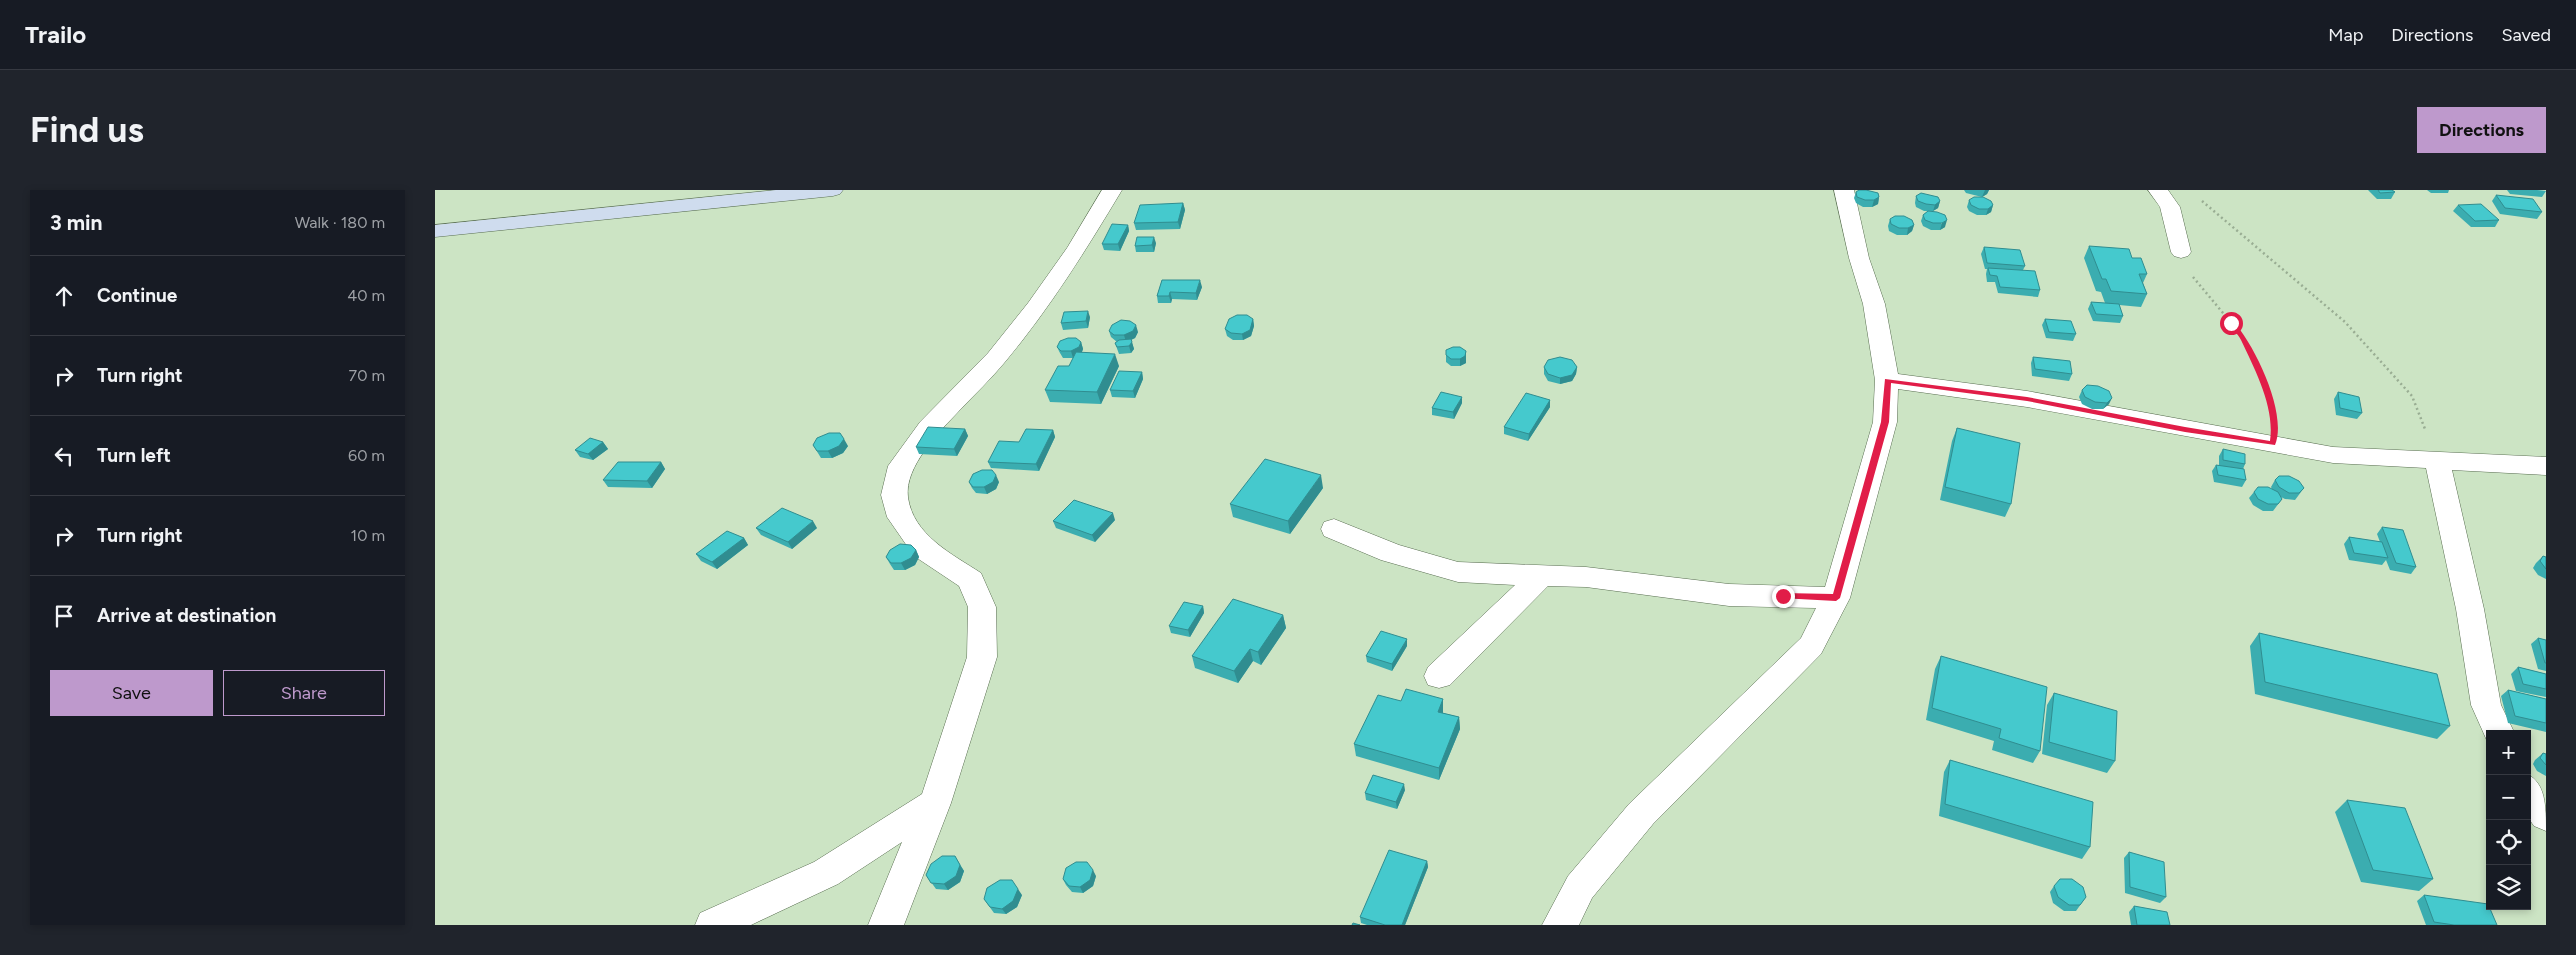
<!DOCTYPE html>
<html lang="en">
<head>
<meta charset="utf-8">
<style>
	:root { --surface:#171b24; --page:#20242c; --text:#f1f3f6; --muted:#9ea1a6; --line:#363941; --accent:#be99cc }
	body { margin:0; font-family:Figtree,sans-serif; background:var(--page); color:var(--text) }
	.controls { position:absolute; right:15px; bottom:15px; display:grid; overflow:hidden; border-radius:0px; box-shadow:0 2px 8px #0003 }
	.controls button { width:45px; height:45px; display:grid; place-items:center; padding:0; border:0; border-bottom:1px solid var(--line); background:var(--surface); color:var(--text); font:25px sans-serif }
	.stop { position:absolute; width:15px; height:15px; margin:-11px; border:4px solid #e11d48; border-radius:50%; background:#fff }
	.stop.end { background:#e11d48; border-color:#fff; box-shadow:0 1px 5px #0008 }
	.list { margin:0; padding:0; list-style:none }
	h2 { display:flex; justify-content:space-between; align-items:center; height:65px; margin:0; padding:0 20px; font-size:21px }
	h2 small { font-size:16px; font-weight:400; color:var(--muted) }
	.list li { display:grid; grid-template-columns:32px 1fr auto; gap:15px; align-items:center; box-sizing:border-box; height:80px; padding:0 20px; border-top:1px solid var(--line) }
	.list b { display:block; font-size:19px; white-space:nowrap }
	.list em { font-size:16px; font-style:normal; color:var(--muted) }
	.actions { display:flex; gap:10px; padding:15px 20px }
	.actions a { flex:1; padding:11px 0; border:1px solid var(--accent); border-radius:0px; text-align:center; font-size:18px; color:var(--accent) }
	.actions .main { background:var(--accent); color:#111 }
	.icon { flex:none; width:28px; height:28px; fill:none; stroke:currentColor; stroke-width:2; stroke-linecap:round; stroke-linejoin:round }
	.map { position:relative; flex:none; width:2111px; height:735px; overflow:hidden; border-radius:0px }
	header { display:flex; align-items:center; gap:30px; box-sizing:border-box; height:70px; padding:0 25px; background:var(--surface); border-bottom:1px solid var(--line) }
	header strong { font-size:24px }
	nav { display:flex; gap:28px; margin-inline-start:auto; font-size:18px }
	.intro { display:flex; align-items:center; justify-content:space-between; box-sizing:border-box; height:120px; padding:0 30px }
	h1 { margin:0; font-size:35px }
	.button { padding:12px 22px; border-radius:0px; background:var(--accent); color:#111; font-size:18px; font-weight:700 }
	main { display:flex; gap:30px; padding:0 30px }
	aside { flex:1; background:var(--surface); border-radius:0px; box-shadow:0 2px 8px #0003 }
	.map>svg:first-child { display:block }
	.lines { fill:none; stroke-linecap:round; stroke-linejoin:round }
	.street-casing { stroke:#596e51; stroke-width:1 }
	.secondary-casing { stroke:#596e51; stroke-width:1 }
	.path { stroke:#99ad93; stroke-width:2.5; stroke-dasharray:2 3; stroke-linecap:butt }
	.street { fill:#fff; fill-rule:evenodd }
	.secondary { fill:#cfdcee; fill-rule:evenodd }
	.wall { fill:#3badb0 }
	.shaded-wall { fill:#308d90 }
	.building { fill:#45c9cd; stroke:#308d90 }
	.route { fill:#e11d48 }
</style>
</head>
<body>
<header>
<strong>Trailo</strong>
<nav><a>Map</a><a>Directions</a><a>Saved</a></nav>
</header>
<div class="intro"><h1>Find us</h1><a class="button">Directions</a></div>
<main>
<aside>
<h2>3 min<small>Walk · 180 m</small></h2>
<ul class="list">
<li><svg class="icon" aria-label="ahead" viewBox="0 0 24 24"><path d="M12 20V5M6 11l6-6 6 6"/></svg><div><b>Continue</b></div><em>40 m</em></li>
<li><svg class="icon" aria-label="right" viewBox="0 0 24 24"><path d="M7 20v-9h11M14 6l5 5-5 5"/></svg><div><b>Turn right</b></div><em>70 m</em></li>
<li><svg class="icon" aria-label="left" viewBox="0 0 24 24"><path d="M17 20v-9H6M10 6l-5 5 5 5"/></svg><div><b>Turn left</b></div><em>60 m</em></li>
<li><svg class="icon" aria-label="right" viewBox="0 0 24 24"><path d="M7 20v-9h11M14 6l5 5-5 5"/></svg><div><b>Turn right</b></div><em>10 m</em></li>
<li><svg class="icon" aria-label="arrive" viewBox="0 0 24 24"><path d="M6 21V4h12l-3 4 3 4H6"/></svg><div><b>Arrive at destination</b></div></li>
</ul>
<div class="actions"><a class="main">Save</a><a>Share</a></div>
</aside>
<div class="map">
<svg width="2111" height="735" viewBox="0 0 2111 735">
	<rect width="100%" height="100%" fill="#cce4c4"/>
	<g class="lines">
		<defs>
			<path id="street" d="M 667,0 L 687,0 C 651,60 615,118 570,172 C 556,189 539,205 524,221 C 505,241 469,277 473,307 C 478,345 517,364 546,383 L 561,417 L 562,467 L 516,613 L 469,735 L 433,735 L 467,652 L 403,694 L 316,735 L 260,735 L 265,723 L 379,672 L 487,604 L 532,467 L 533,417 L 524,396 L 479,366 L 452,327 L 446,305 L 453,276 L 485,232 L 553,163 L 593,113 L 632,58 Z
				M 1399,0 L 1419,0 L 1434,68 L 1450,114 L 1463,184 L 1592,201 L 1898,257 L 2111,267 L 2111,285 L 2017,280 L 2049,419 L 2066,515 L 2080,544 L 2055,544 L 2055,554 L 2053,553 L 2036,515 L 2021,419 L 1991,278 L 1898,273 L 1592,217 L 1463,199 L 1462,232 L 1415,408 L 1386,464 L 1218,634 L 1157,708 L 1144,735 L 1107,735 L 1133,686 L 1194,614 L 1366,448 L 1381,418 L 1294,416 L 1151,397 L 1113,396 L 1015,495 L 1004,498 L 993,495 L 989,486 L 993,477 L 1080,395 L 1023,392 L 946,370 L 889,346 L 886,339 L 889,332 L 899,329 L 964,355 L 1023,372 L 1151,377 L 1294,394 L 1390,397 L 1438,232 L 1440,190 L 1428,114 L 1414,68 Z
				M 1713,0 L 1733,0 L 1745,17 L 1756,62 L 1753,66 L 1746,68 L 1739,66 L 1736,62 L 1725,17 Z
				M 2092,584 C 2111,593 2111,617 2111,641 L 2099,636 L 2092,626 Z"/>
			<path id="secondary" d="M 341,0 L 408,0 L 405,4 L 398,6 L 0,47 L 0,35 Z"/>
		</defs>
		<use href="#street" class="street-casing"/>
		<use href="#secondary" class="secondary-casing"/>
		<path class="path" d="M 1767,11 L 1910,132 L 1977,206 L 1990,239
			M 1758,87 L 1808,147 L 1831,199 L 1838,224"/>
		<use href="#street" class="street"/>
		<use href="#secondary" class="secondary"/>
	</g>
	<path class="wall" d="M 1529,0 L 1554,0 L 1552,4 L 1547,7 L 1531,3 Z
		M 1933,0 L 1957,0 L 1960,2 L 1956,9 L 1942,9 Z
		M 1992,0 L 2014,0 L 2013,3 L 1996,3 Z
		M 2072,0 L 2102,0 L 2111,1 L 2107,7 L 2075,4 Z
		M 1421,2 L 1444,7 L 1443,14 L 1437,17 L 1428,17 L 1421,13 L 1419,8 Z
		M 2061,5 L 2107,22 L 2102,29 L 2065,24 L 2057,11 Z
		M 1481,6 L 1505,11 L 1503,18 L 1498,21 L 1489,21 L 1481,17 L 1480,13 Z
		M 1534,10 L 1558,15 L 1556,22 L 1551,25 L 1542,25 L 1534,21 L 1532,17 Z
		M 748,13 L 750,20 L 745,39 L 701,40 L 699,33 Z
		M 2023,15 L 2064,30 L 2060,37 L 2036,37 L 2018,21 Z
		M 1493,21 L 1510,37 L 1505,40 L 1496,40 L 1488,36 L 1486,31 L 1488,25 Z
		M 1455,29 L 1479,35 L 1477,41 L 1472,45 L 1462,45 L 1454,41 L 1453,36 Z
		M 693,35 L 694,41 L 685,61 L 669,60 L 667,54 Z
		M 721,53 L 719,62 L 701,62 L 700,56 Z
		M 1654,56 L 1697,68 L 1712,84 L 1708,93 L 1712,104 L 1706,117 L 1684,115 L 1688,126 L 1685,133 L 1658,131 L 1653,119 L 1656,112 L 1670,113 L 1666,102 L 1661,101 L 1649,68 Z
		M 1549,57 L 1590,76 L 1588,80 L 1605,100 L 1603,107 L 1563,103 L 1560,92 L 1552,92 L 1551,84 L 1552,79 L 1550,79 L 1546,64 Z
		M 727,90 L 767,97 L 762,110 L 737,109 L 736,113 L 723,113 L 722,106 Z
		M 655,127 L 653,138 L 628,140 L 626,133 Z
		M 818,129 L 819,136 L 816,146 L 808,150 L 798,150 L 792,146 L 790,139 Z
		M 1610,129 L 1641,144 L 1638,151 L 1611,148 L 1607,135 Z
		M 674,141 L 703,142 L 700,148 L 696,150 L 699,159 L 696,163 L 684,164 L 680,153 L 682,152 L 676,147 Z
		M 646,152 L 648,159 L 647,162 L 684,176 L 666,214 L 615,212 L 610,200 L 634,176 L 638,168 L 628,168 L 625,163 L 622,157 Z
		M 1031,161 L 1031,173 L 1025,176 L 1016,176 L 1011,172 L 1011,165 Z
		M 1598,167 L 1637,184 L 1634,191 L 1597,186 L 1596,173 Z
		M 1109,177 L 1142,177 L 1141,184 L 1137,191 L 1125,194 L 1113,191 L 1109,184 Z
		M 707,182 L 708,189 L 700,208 L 677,207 L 675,200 Z
		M 1652,195 L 1674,214 L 1668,219 L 1657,219 L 1647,214 L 1644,207 L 1647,200 Z
		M 1903,202 L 1927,223 L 1922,229 L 1901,225 L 1899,209 Z
		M 1115,210 L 1115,217 L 1093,251 L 1069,244 L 1069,237 Z
		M 1027,213 L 1019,229 L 997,225 L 997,218 Z
		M 1522,238 L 1576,314 L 1570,327 L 1505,310 L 1517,251 Z
		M 530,239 L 533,246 L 522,266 L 484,264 L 481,257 Z
		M 618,240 L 620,247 L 604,281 L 556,278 L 553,272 L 584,252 Z
		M 168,252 L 173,259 L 158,270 L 145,267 L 140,260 Z
		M 378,255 L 413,256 L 408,263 L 397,268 L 386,268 Z
		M 1788,259 L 1810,274 L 1808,279 L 1811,290 L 1807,297 L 1779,292 L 1777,281 L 1781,275 L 1784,275 L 1784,266 Z
		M 226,272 L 230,279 L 217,298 L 173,297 L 168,290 Z
		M 1840,290 L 1869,298 L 1860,310 L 1850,309 L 1846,307 L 1847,309 L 1838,321 L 1828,321 L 1818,315 L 1814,308 L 1819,302 L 1837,299 L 1836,297 Z
		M 534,292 L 564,292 L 561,299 L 552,304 L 541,303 L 537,298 Z
		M 888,298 L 855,344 L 798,327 L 795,314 Z
		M 680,330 L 660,352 L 621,338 L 618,331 Z
		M 1947,337 L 1981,377 L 1976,384 L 1955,380 L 1951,370 L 1947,375 L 1914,370 L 1909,354 L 1914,347 L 1945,352 L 1942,344 Z
		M 321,338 L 382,338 L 357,359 L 326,345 Z
		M 309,348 L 313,355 L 282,379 L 266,371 L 261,364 Z
		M 481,360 L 484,367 L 480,375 L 470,380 L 459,380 L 455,374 L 451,367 Z
		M 2108,366 L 2111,367 L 2111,389 L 2103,385 L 2098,378 L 2101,373 Z
		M 768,416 L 769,423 L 755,447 L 736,443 L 734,436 Z
		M 848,425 L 851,438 L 826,475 L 818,471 L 803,493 L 760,478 L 757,466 Z
		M 1824,443 L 2015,536 L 2002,549 L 1820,504 L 1815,456 Z
		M 2103,448 L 2111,450 L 2111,481 L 2103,479 L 2096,454 Z
		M 972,456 L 957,481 L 932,472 L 931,466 Z
		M 1506,466 L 1605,561 L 1598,573 L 1557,560 L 1559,551 L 1491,530 L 1500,479 Z
		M 2083,477 L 2111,484 L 2111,507 L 2081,501 L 2076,484 Z
		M 2073,500 L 2111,509 L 2111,542 L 2073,533 L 2066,506 Z
		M 1619,503 L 1680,571 L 1672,583 L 1607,564 L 1612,515 Z
		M 1008,509 L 1008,523 L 1024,527 L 1025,539 L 1004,590 L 921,566 L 919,554 L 966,511 Z
		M 2108,563 L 2111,564 L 2111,586 L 2102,581 L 2098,574 L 2100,570 Z
		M 1515,570 L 1655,657 L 1647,669 L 1504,626 L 1509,582 Z
		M 970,600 L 962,619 L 931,610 L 930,603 Z
		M 1912,610 L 1998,689 L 1984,701 L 1926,692 L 1900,622 Z
		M 1694,662 L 1731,707 L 1725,713 L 1690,703 L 1689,668 Z
		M 520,666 L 529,681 L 525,692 L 513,700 L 501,699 L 491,685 Z
		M 992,671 L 993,677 L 970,735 L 932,735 L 926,733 L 925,727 Z
		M 661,686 L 658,696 L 648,703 L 637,702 L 631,695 L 628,689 Z
		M 1619,696 L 1651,707 L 1641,721 L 1629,721 L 1618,713 L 1615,702 Z
		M 587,705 L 582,717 L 571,724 L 559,723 L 549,709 Z
		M 1989,705 L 2062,735 L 1991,735 L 1982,711 Z
		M 1699,716 L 1735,735 L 1696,735 L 1694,722 Z"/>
	<path class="shaded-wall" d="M 1550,0 L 1554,0 L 1552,4 L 1547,7 Z
		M 1444,7 L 1443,14 L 1437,17 L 1439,10 Z
		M 1505,11 L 1503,18 L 1498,21 L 1500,15 Z
		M 748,13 L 750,20 L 745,39 L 743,32 Z
		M 1558,15 L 1556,22 L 1551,25 L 1553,19 Z
		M 1512,30 L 1510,37 L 1505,40 L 1507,33 Z
		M 693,35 L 694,41 L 685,61 L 683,54 Z
		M 1479,35 L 1477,41 L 1472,45 L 1473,38 Z
		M 719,47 L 721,53 L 719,62 L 717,55 Z
		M 765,90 L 767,97 L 762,110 L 761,103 Z
		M 735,102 L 737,109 L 736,113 L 734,106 Z
		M 653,121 L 655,127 L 653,138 L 651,131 Z
		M 818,129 L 819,136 L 816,146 L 808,150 L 807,144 Z
		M 701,135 L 703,142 L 700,148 L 691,152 L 689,145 Z
		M 646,152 L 648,159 L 646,164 L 638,168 L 636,161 Z
		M 697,152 L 699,159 L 696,163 L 694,156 Z
		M 1031,161 L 1031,173 L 1025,176 L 1025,169 Z
		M 680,164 L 684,176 L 666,214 L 662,202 Z
		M 1142,177 L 1141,184 L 1137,191 L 1125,194 L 1125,188 Z
		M 707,182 L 708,189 L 700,208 L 698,201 Z
		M 1027,207 L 1027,213 L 1019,229 L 1018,222 Z
		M 1677,208 L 1674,214 L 1668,219 L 1672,213 Z
		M 1115,210 L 1115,217 L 1093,251 L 1094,244 Z
		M 530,239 L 533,246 L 522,266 L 519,259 Z
		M 618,240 L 620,247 L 604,281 L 601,274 Z
		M 409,249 L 413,256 L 408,263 L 397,268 L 393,261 Z
		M 168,252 L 173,259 L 158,270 L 153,264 Z
		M 226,272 L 230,279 L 217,298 L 212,291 Z
		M 561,285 L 564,292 L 561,299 L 552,304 L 549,297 Z
		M 886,285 L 888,298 L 855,344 L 853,331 Z
		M 678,323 L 680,330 L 660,352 L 657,345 Z
		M 378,331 L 382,338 L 357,359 L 353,352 Z
		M 309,348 L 313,355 L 282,379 L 277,372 Z
		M 481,360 L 484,367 L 480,375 L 470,380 L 466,373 Z
		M 768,416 L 769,423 L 755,447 L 753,440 Z
		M 848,425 L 851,438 L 826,475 L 823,462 Z
		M 972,449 L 972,456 L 957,481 L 957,474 Z
		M 815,459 L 818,471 L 803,493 L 799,481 Z
		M 1008,509 L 1008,522 L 1004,534 L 1003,522 Z
		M 1024,527 L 1025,539 L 1004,590 L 1004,578 Z
		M 969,594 L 970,600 L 962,619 L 961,612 Z
		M 992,671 L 993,677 L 970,735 L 967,735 Z
		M 525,675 L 529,681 L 525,692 L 513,700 L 509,694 Z
		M 658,680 L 661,686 L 658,696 L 648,703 L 645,697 Z
		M 583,699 L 587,705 L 582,717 L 571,724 L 567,719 Z"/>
	<path class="building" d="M 1424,0 L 1431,0 L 1443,3 L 1444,7 L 1439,10 L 1430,10 L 1422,7 L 1421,2 Z
		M 1943,0 L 1957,0 L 1960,2 L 1945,3 Z
		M 1486,3 L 1503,7 L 1505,11 L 1500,15 L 1491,14 L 1483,11 L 1481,6 Z
		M 2061,5 L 2098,9 L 2107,22 L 2070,18 Z
		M 1539,7 L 1548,7 L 1556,11 L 1558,15 L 1553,19 L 1544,19 L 1536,15 L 1534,10 Z
		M 748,13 L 743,32 L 699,33 L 705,15 Z
		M 2046,14 L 2064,30 L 2040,31 L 2023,15 Z
		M 1493,21 L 1502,22 L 1510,25 L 1512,30 L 1507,33 L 1498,33 L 1490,30 L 1488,25 Z
		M 1460,26 L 1469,26 L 1477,30 L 1479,35 L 1473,38 L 1464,38 L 1456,34 L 1455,29 Z
		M 677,34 L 693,35 L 683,54 L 667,54 Z
		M 702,47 L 719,47 L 717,55 L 700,56 Z
		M 1654,56 L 1694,59 L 1697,68 L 1706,68 L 1712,84 L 1704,84 L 1712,104 L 1676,101 L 1671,89 L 1667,89 Z
		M 1549,57 L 1585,60 L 1590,76 L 1552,73 Z
		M 1553,78 L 1600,81 L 1605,100 L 1565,97 L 1562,86 L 1555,85 Z
		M 727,90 L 765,90 L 761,103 L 735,102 L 734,106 L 722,106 Z
		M 1656,112 L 1684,114 L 1688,126 L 1661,124 Z
		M 653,121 L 651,131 L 626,133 L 629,122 Z
		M 802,125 L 812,125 L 818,129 L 815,140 L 807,144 L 796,143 L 790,139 L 794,129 Z
		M 1610,129 L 1636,131 L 1641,144 L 1614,142 Z
		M 686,130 L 695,131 L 701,135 L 698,141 L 689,145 L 679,145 L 674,141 L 677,135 Z
		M 633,148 L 641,148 L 646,152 L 644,157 L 636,161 L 626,161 L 622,157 L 625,151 Z
		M 696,149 L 697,152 L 694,156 L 682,157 L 680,153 L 684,150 Z
		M 1018,157 L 1025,157 L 1031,161 L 1030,166 L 1025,169 L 1016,169 L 1011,165 L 1011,160 Z
		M 641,162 L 680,164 L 662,202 L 610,200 L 623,176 L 634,176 Z
		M 1125,167 L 1137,170 L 1142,177 L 1137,185 L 1125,188 L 1113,184 L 1109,177 L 1113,170 Z
		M 1598,167 L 1635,171 L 1637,184 L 1600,179 Z
		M 684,181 L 707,182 L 698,201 L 675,200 Z
		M 1652,195 L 1663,196 L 1674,201 L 1677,208 L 1672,213 L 1660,212 L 1650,207 L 1647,200 Z
		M 1006,202 L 1027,207 L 1018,222 L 997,218 Z
		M 1903,202 L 1924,207 L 1927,223 L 1905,218 Z
		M 1091,203 L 1115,210 L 1094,244 L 1069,237 Z
		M 493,237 L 530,239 L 519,259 L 481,257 Z
		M 1522,238 L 1585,253 L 1576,314 L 1510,297 Z
		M 591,239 L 618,240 L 601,274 L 553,272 L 564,251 L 584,252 Z
		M 394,243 L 405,243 L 409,249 L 404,256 L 393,261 L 382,261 L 378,255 L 382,248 Z
		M 155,248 L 168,252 L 153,264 L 140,260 Z
		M 1788,259 L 1810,264 L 1810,274 L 1788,270 Z
		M 830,269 L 886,285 L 853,331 L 795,314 Z
		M 183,272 L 226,272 L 212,291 L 168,290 Z
		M 1781,275 L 1809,279 L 1811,290 L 1783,285 Z
		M 547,280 L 557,280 L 561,285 L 558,292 L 549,297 L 538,297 L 534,292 L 538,284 Z
		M 1844,286 L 1854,286 L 1864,291 L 1869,298 L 1864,303 L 1854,303 L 1844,297 L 1840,290 Z
		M 1823,297 L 1833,297 L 1843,302 L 1847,309 L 1843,314 L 1833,314 L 1823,309 L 1819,302 Z
		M 639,310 L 678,323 L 657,345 L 618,331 Z
		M 347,318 L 378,331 L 353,352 L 321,338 Z
		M 1947,337 L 1968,340 L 1981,377 L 1961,373 Z
		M 292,341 L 309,348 L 277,372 L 261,364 Z
		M 1914,347 L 1947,352 L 1953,368 L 1919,363 Z
		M 465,354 L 476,355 L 481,360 L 476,368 L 466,373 L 456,373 L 451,367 L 455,360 Z
		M 2108,366 L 2111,367 L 2111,379 L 2105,371 Z
		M 798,409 L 848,425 L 823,462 L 815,459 L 799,481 L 757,466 Z
		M 749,412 L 768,416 L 753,440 L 734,436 Z
		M 946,441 L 972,449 L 957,474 L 931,466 Z
		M 1824,443 L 2002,484 L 2015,536 L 1830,492 Z
		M 2103,448 L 2111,450 L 2111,473 L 2110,473 Z
		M 1506,466 L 1612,497 L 1605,561 L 1564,548 L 1566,539 L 1497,518 Z
		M 2083,477 L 2111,484 L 2111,499 L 2088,494 Z
		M 971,499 L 1008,509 L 1003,522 L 1024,527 L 1004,578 L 919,554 L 943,505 L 966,511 Z
		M 2073,500 L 2111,509 L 2111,533 L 2080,526 Z
		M 1619,503 L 1682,521 L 1680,571 L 1614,552 Z
		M 2108,563 L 2111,564 L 2111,575 L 2105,568 Z
		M 1515,570 L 1658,612 L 1655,657 L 1510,614 Z
		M 938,585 L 969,594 L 961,612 L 930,603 Z
		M 1912,610 L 1970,618 L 1998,689 L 1938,680 Z
		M 954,660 L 992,671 L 967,735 L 950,735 L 925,727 Z
		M 1694,662 L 1729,672 L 1731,707 L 1695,697 Z
		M 507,666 L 520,666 L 525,675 L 521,686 L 509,694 L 496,693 L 491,685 L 496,674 Z
		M 641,672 L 652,672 L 658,680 L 655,690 L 645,697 L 634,696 L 628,689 L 631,678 Z
		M 1625,689 L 1637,689 L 1648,697 L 1651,707 L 1645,715 L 1634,715 L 1623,707 L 1619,696 Z
		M 565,690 L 577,690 L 583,699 L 578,711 L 567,719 L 555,717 L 549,709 L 552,698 Z
		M 1989,705 L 2053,714 L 2062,735 L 2019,735 L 1999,732 Z
		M 1699,716 L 1732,722 L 1735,735 L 1702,735 Z
		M 918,733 L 925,735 L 917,735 Z"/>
	<path class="route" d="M 1794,131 L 1798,131 C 1820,155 1853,224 1840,255 L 1750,242 L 1592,211 L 1456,193 L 1454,232 L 1405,408 L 1401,411 L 1345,408 L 1344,406 L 1348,403 L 1398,404 L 1446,232 L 1450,189 L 1592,207 L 1750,237 L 1835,251 C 1840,217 1820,180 1806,150 C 1803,143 1794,138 1794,131 Z"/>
</svg>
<div class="controls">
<button>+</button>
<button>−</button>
<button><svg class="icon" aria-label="locate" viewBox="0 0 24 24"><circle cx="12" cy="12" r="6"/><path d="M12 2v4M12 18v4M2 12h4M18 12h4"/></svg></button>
<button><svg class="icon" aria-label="layers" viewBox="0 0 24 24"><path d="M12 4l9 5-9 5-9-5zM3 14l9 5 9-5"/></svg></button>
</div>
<div class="stop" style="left:1796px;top:133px"></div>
<div class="stop end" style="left:1348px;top:406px"></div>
</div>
</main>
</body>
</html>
